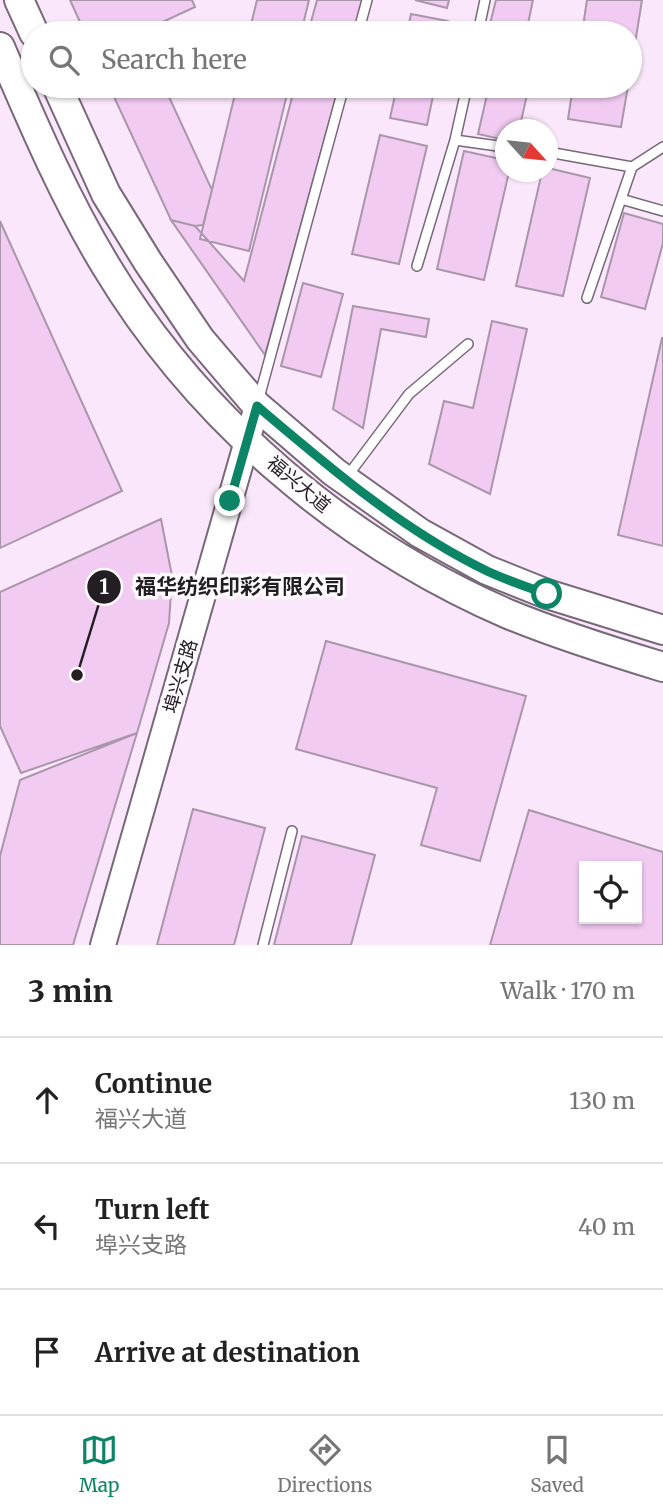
<!DOCTYPE html>
<html lang="en">
<head>
<meta charset="utf-8">
<style>
	:root { --surface:#fff; --page:#f6f6f6; --text:#222; --muted:#767676; --line:#e0e0e0; --accent:#0c8566 }
	body { margin:0; font-family:Merriweather,"Noto Sans SC",serif; background:var(--page); color:var(--text) }
	.controls { position:absolute; right:21px; bottom:21px; display:grid; overflow:hidden; border-radius:0px; box-shadow:0 2px 5px #0004 }
	.controls button { width:63px; height:63px; display:grid; place-items:center; padding:0; border:0; border-bottom:2px solid var(--line); background:var(--surface); color:var(--text); font:35px sans-serif }
	.compass { position:absolute; left:495px; top:119px; width:63px; height:63px; border-radius:50%; background:var(--surface); box-shadow:0 2px 5px #0004; rotate:117deg }
	.stop { position:absolute; width:21px; height:21px; margin:-16px; border:5px solid #0c8566; border-radius:50%; background:#fff }
	.stop.end { background:#0c8566; border-color:#fff; box-shadow:0 2px 7px #0008 }
	.list { margin:0; padding:0; list-style:none }
	h2 { display:flex; justify-content:space-between; align-items:center; height:91px; margin:0; padding:0 28px; font-size:30px }
	h2 small { font-size:23px; font-weight:400; color:var(--muted) }
	.list li { display:grid; grid-template-columns:46px 1fr auto; gap:21px; align-items:center; box-sizing:border-box; height:126px; padding:0 28px; border-top:2px solid var(--line) }
	.list b { display:block; font-size:26px; white-space:nowrap }
	.list p { margin:0; font-size:23px; white-space:nowrap; color:var(--muted) }
	.list em { font-size:23px; font-style:normal; color:var(--muted) }
	.icon { flex:none; width:38px; height:38px; fill:none; stroke:currentColor; stroke-width:2; stroke-linecap:round; stroke-linejoin:round }
	.map { position:relative; flex:none; width:663px; height:945px; overflow:hidden }
	.search { position:absolute; background:var(--surface); box-shadow:0 2px 5px #0004; left:21px; right:21px; top:21px; height:77px; display:flex; align-items:center; gap:18px; box-sizing:border-box; padding:0 24px; border-radius:38px; color:var(--muted); font-size:26px }
	.sheet { height:469px; background:var(--surface) }
	nav { display:flex; justify-content:space-around; align-items:center; box-sizing:border-box; height:98px; border-top:2px solid var(--line); background:var(--surface); font-size:19px; color:var(--muted) }
	nav a { display:grid; justify-items:center; gap:4px }
	nav .on { color:var(--accent) }
	.map>svg:first-child { display:block }
	.building { fill:#f1cbf2; stroke:#a997a9; stroke-width:2; fill-rule:evenodd }
	.lines { fill:none; stroke-linecap:round; stroke-linejoin:round }
	.lane-casing { stroke:#786879; stroke-width:12 }
	.secondary-casing { stroke:#786879; stroke-width:28 }
	.primary-casing { stroke:#786879; stroke-width:32 }
	.lane { stroke:#fff; stroke-width:9 }
	.secondary { stroke:#fff; stroke-width:24 }
	.primary { stroke:#fff; stroke-width:28 }
	.route { stroke:#0c8566; stroke-width:9 }
	.labels { text-anchor:middle; dominant-baseline:central; stroke-width:7; stroke-linejoin:round; paint-order:stroke }
	.street-label { font-size:19px; fill:#241d24; stroke:#fefafe }
	.leader { fill:none; stroke:#241d24; stroke-width:2.5 }
	.callout-dot { fill:#241d24; stroke:#fefafe; stroke-width:2.5 }
	.mark-label { font-size:21px; text-anchor:middle; font-weight:bold; fill:#fff }
	.callout-label { font-size:21px; text-anchor:middle; font-weight:bold; fill:#241d24; stroke:#fefafe; stroke-width:7; stroke-linejoin:round; paint-order:stroke }
</style>
</head>
<body>
<div class="map">
<svg width="663" height="945" viewBox="0 0 663 945">
	<rect width="100%" height="100%" fill="#fae7fb"/>
	<path class="building" d="M 70,0 L 192,0 L 195,7 L 139,33 L 85,33 Z
		M 257,0 L 309,0 L 301,33 L 249,33 Z
		M 317,0 L 363,0 L 354,33 L 308,33 Z
		M 415,0 L 449,0 L 447,8 Z
		M 496,0 L 533,0 L 526,33 L 488,32 Z
		M 587,0 L 642,0 L 630,75 L 630,33 L 582,33 Z
		M 411,14 L 448,21 L 445,33 L 407,33 Z
		M 109,86 L 164,86 L 212,190 L 203,225 L 195,226 L 171,220 Z
		M 237,86 L 289,86 L 249,251 L 200,239 Z
		M 295,86 L 339,86 L 265,355 L 171,220 L 195,226 L 244,281 Z
		M 397,86 L 435,86 L 427,125 L 390,118 Z
		M 489,86 L 529,86 L 519,130 L 505,130 L 505,140 L 478,134 Z
		M 573,86 L 628,86 L 621,127 L 568,119 Z
		M 380,135 L 427,146 L 399,264 L 352,254 Z
		M 464,151 L 505,160 L 505,172 L 509,172 L 484,280 L 437,269 Z
		M 548,168 L 590,178 L 563,296 L 516,286 L 542,172 L 548,172 Z
		M 624,213 L 663,224 L 663,243 L 645,309 L 601,297 Z
		M 0,221 L 122,491 L 0,548 Z
		M 303,283 L 343,294 L 321,377 L 281,366 Z
		M 353,306 L 429,319 L 426,337 L 381,329 L 363,428 L 333,409 Z
		M 492,321 L 527,329 L 490,494 L 429,464 L 444,401 L 473,408 Z
		M 662,338 L 663,338 L 663,546 L 618,535 Z
		M 161,519 L 172,576 L 169,623 L 137,733 L 21,773 L 0,726 L 0,592 Z
		M 326,641 L 526,696 L 480,861 L 421,845 L 437,788 L 296,749 Z
		M 137,733 L 73,945 L 0,945 L 0,856 L 20,780 Z
		M 193,809 L 265,828 L 234,945 L 157,945 Z
		M 529,810 L 663,852 L 663,945 L 490,945 ZM 584,866 L 637,866 L 637,919 L 584,919 Z
		M 302,836 L 375,855 L 351,945 L 274,945 Z"/>
	<g class="lines">
		<defs>
			<path id="lane" d="M 358,33 L 367,0
				M 478,33 L 485,0
				M 455,140 L 505,147
				M 548,152 L 632,167
				M 621,199 L 663,211
				M 417,266 L 455,140 L 467,86
				M 587,298 L 632,167 L 663,147
				M 259,398 L 344,86
				M 346,478 L 409,394 L 468,344
				M 263,945 L 292,831"/>
			<path id="secondary" d="M 103,945 L 257,406"/>
			<path id="primary" d="M 19,0 L 34,33
				M 0,47 C 32,121 64,197 106,266 C 198,419 344,543 508,614 C 559,635 610,651 663,667
				M 57,86 L 106,194 L 148,262 L 200,339 L 257,406 L 334,472 L 420,533 L 487,570 L 547,594 L 663,630"/>
		</defs>
		<use href="#lane" class="lane-casing"/>
		<use href="#secondary" class="secondary-casing"/>
		<use href="#primary" class="primary-casing"/>
		<use href="#lane" class="lane"/>
		<use href="#secondary" class="secondary"/>
		<use href="#primary" class="primary"/>
	</g>
	<g class="lines">
		<path class="route" d="M 230,501 L 257,406 C 329,467 402,530 487,571 C 506,580 527,587 547,594"/>
	</g>
	<g class="labels">
		<g class="street-label">
			<text transform="translate(299 484) rotate(40)">福兴大道</text>
			<text transform="translate(180 676) rotate(-74)">埠兴支路</text>
		</g>
	</g>
	<path class="leader" d="M77 675L104 587"/>
	<g class="callout-dot">
		<circle cx="77" cy="675" r="7"/>
		<circle cx="104" cy="587" r="18"/>
	</g>
	<g class="mark-label">
		<text x="104" y="594">1</text>
	</g>
	<g class="callout-label">
		<text x="240" y="594">福华纺织印彩有限公司</text>
	</g>
</svg>
<div class="controls">
<button><svg class="icon" aria-label="locate" viewBox="0 0 24 24"><circle cx="12" cy="12" r="6"/><path d="M12 2v4M12 18v4M2 12h4M18 12h4"/></svg></button>
</div>
<svg class="compass" viewBox="-18 -18 36 36"><path d="M0-13l5 13h-10z" fill="#e53935"/><path d="M0 13l5-13h-10z" fill="#767676"/></svg>
<div class="stop" style="left:547px;top:594px"></div>
<div class="stop end" style="left:230px;top:501px"></div>
<div class="search"><svg class="icon" aria-label="search" viewBox="0 0 24 24"><circle cx="10" cy="10" r="6"/><path d="M15 15l6 6"/></svg>Search here</div>
</div>
<section class="sheet">
<h2>3 min<small>Walk · 170 m</small></h2>
<ul class="list">
<li><svg class="icon" aria-label="ahead" viewBox="0 0 24 24"><path d="M12 20V5M6 11l6-6 6 6"/></svg><div><b>Continue</b><p>福兴大道</p></div><em>130 m</em></li>
<li><svg class="icon" aria-label="left" viewBox="0 0 24 24"><path d="M17 20v-9H6M10 6l-5 5 5 5"/></svg><div><b>Turn left</b><p>埠兴支路</p></div><em>40 m</em></li>
<li><svg class="icon" aria-label="arrive" viewBox="0 0 24 24"><path d="M6 21V4h12l-3 4 3 4H6"/></svg><div><b>Arrive at destination</b></div></li>
</ul>
</section>
<nav>
<a class="on"><svg class="icon" aria-label="map" viewBox="0 0 24 24"><path d="M3 6l6-2 6 2 6-2v14l-6 2-6-2-6 2zM9 4v14M15 6v14"/></svg>Map</a>
<a><svg class="icon" aria-label="directions" viewBox="0 0 24 24"><path d="M12 3l9 9-9 9-9-9zM9 14v-3h6M13 9l2 2-2 2"/></svg>Directions</a>
<a><svg class="icon" aria-label="saved" viewBox="0 0 24 24"><path d="M7 4h10v16l-5-4-5 4z"/></svg>Saved</a>
</nav>
</body>
</html>
